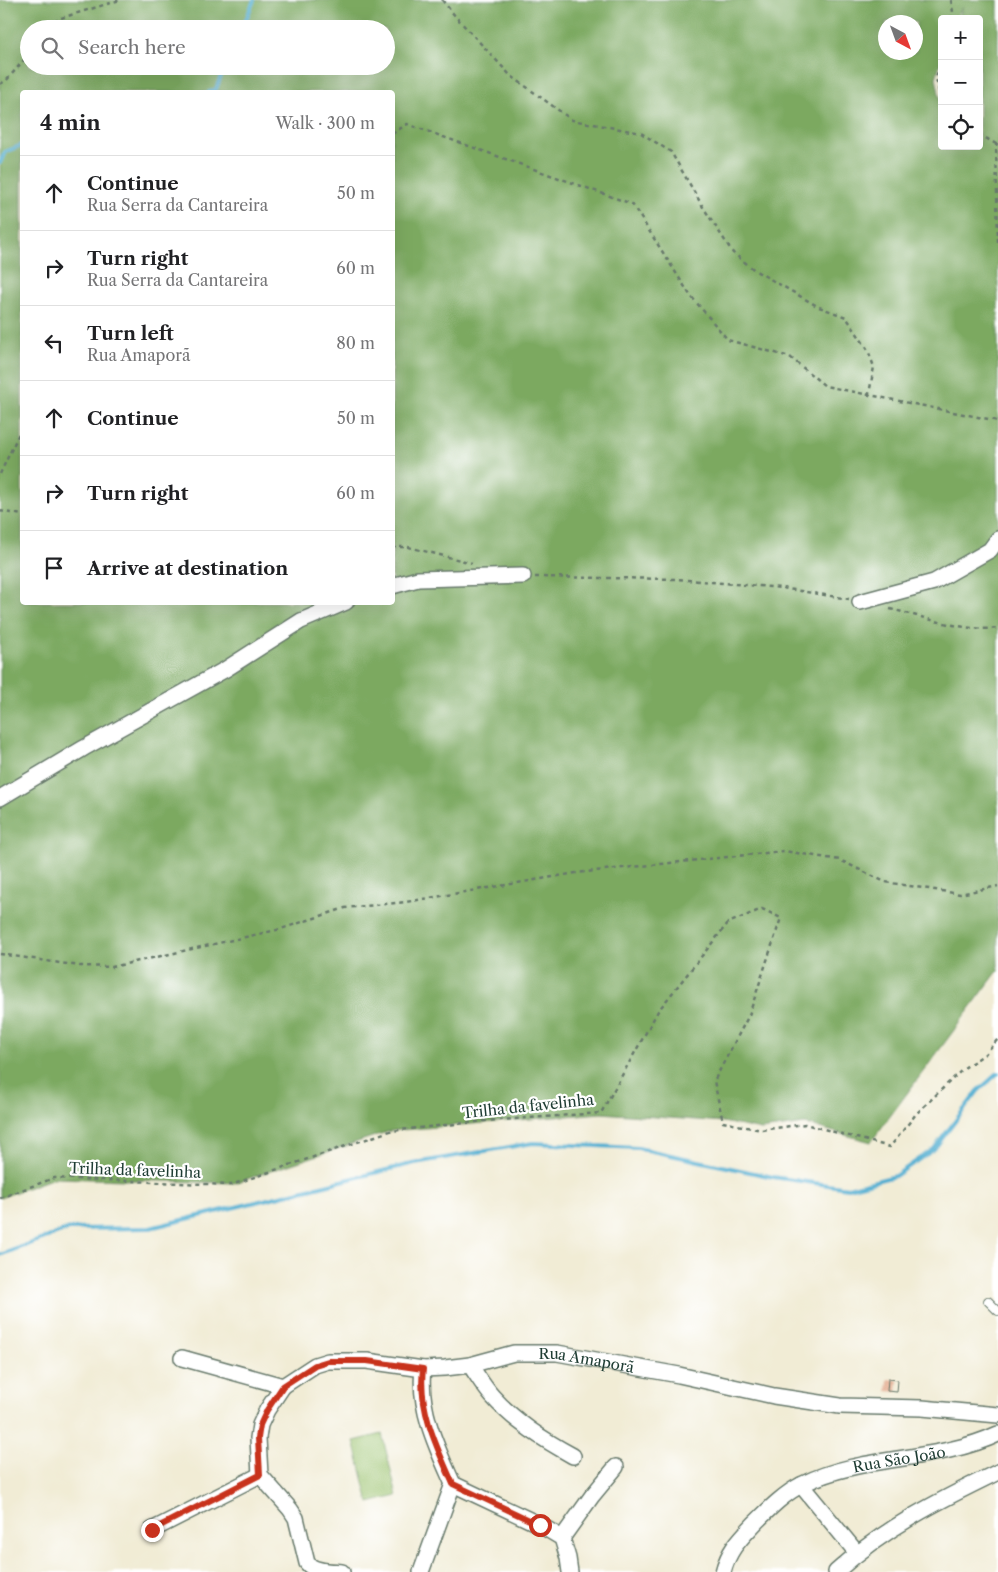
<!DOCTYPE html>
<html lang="en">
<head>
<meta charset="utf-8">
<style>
	:root { --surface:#fff; --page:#f2f2f2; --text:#202124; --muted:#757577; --line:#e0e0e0 }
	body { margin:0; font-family:"Libre Caslon Text",serif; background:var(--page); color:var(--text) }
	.controls { position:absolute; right:15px; top:15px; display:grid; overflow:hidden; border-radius:5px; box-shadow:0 5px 20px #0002 }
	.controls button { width:45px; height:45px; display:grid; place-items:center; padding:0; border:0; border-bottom:1px solid var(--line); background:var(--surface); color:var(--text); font:25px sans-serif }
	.compass { position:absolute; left:878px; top:15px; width:45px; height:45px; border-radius:50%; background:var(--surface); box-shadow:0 5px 20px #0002; rotate:139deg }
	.stop { position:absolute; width:15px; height:15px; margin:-11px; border:4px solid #c8321e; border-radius:50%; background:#fff }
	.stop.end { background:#c8321e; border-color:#fff; box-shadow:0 1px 5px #0008 }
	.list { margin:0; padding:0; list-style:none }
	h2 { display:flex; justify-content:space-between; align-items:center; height:65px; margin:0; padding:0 20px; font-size:21px }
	h2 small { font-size:16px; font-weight:400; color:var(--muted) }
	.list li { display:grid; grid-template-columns:32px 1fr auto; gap:15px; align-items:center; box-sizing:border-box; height:75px; padding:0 20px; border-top:1px solid var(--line) }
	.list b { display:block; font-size:19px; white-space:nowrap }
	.list p { margin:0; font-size:16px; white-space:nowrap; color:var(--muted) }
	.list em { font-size:16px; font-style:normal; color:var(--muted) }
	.icon { flex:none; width:28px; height:28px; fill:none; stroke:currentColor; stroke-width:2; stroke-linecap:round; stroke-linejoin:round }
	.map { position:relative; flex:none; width:998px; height:1572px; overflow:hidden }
	.search { position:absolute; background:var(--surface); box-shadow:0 5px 20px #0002; left:20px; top:20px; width:375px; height:55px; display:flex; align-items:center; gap:12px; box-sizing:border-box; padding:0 18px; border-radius:28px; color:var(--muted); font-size:19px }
	.panel { position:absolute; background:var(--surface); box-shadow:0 5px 20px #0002; left:20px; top:90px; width:375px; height:515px; border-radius:5px }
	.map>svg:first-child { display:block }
	.green { fill:#9bc36e; stroke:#5d8051 }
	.forest { fill:#7ca961; stroke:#4e734a; fill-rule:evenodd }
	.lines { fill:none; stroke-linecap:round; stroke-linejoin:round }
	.stream { stroke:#53afd1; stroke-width:4 }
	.building { fill:#e2ab8d }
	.service-casing { stroke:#687a6c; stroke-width:10 }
	.minor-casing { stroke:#687a6c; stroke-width:18 }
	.path { stroke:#687a6c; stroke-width:2.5; stroke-dasharray:4 4; stroke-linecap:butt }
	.service { stroke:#fff; stroke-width:8 }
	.minor { stroke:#fff; stroke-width:15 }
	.route { stroke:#c8321e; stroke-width:6 }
	.labels { text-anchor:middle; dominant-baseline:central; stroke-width:4.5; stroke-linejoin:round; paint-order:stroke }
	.street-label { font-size:15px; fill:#1f3d34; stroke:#fff }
</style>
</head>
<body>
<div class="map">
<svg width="998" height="1572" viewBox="0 0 998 1572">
	<rect width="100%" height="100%" fill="#fff"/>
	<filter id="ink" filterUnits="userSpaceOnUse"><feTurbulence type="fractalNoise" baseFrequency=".02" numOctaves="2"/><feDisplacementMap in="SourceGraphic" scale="10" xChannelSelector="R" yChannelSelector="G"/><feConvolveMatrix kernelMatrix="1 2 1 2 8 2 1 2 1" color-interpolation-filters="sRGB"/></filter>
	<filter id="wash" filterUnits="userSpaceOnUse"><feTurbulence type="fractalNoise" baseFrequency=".0096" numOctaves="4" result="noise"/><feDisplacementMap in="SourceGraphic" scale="20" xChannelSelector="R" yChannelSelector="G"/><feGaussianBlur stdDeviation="1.12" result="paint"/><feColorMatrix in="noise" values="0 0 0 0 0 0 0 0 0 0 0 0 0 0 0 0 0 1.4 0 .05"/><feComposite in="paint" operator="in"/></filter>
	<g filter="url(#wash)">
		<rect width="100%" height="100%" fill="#f1ecd5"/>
		<path class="green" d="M 382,1434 L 397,1496 L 369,1503 L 354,1441 Z"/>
		<path class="forest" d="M 0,0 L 998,0 L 998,868 L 997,871 L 998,971 L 871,1142 L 805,1124 L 761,1130 L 723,1122 L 601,1113 L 390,1131 L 235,1183 L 54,1178 L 0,1198 ZM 962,7 L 959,19 L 979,19 L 979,146 L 942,146 L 942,102 L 941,103 L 936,78 L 942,57 L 942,19 L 956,19 ZM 886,22 L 916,22 L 916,52 L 886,52 ZM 29,29 L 386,29 L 386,66 L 29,66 ZM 22,92 L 392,92 L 392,602 L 22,602 Z"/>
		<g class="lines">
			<path class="stream" d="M 242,29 L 254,0
				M 209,92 L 216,89 L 225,66
				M 0,163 L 5,152 L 22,145
				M 0,1255 L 69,1229 L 150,1228 L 415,1163 L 533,1143 L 638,1148 L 773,1177 L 848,1188 L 895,1176 L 934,1149 L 978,1091 L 998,1073"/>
		</g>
		<g id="blocks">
			<path class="building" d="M 888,1379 L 898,1380 L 897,1392 L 887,1391 Z"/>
		</g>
	</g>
	<g filter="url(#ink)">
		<use href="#blocks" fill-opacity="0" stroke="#687a6c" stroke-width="1"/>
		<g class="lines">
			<defs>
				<path id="service" d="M 988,1301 L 998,1311"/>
				<g id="minor">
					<path d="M 392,586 L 418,579 L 523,576"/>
					<path d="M 860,602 L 934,582 L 990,550 L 998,539"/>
					<path d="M 0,798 L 84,748 L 226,669 L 301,621 L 346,602"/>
					<path id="s1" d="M 182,1358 L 283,1386 L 315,1365 L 328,1361 L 367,1361 L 423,1369 L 445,1368 L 470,1365 L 514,1353 L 557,1353 L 679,1375 L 774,1396 L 840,1406 L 922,1408 L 998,1415"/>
					<path d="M 470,1365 C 477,1375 484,1387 492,1396 C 515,1422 544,1440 573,1456"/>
					<path d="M 423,1369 C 418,1409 437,1448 453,1484 L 540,1525 L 562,1538 L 568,1558 L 570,1572"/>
					<path d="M 283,1386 L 267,1410 L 260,1425 L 258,1438 L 260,1475 L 290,1509 L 296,1518 L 307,1563 C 314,1572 331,1571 342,1572"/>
					<path d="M 801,1485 L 857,1553"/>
					<path d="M 152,1530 L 260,1475"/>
					<path d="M 562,1538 L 592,1496 L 616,1467"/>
					<path d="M 421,1572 L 453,1484"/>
					<path id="s2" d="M 723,1572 C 729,1549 740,1539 756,1522 C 770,1508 785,1493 803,1484 C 863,1454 936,1463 998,1434"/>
					<path d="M 836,1572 C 884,1528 940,1500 998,1472"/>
				</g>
			</defs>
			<use href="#service" class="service-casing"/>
			<use href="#minor" class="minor-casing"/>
			<path class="path" d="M 442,0 L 456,17 L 510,75 L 572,120 L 641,133 L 671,152 L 703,207 L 733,253 L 756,271 L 819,307 L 846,317 L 868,350 L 874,367 L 869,394
				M 951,0 L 953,12 L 951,19
				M 50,29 L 58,19 L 120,0
				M 942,57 L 936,78 L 942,105
				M 0,84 L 6,81 L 29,54
				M 392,134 L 407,124 L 632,204 L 690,295 L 728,340 L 790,357 L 825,386 L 998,421
				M 979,134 L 996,144
				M 998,144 L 996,144 L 998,243
				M 0,474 L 22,427
				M 0,511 L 22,515
				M 392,547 L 408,547 L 472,563
				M 535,577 L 676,579 L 782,588 L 849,599
				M 890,609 C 925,617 963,632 998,628
				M 0,954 L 80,966 L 112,967 L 281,929 L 345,908 L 406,902 L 576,873 L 784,851 L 840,860 L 885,882 L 960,894 L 998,886
				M 0,1198 L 54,1178 L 231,1185 L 390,1131 L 484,1121 L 601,1113 L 658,1011 L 728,923 L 762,909 L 781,918 L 749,1015 L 714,1081 L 723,1122 L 761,1130 L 805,1124 L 890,1147 L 916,1114 L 964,1068 L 985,1054 L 998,1039"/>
			<use href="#service" class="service"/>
			<use href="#minor" class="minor"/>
		</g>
	</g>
	<g class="lines" filter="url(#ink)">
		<path class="route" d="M 152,1530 L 260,1475 L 258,1438 L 260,1425 L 267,1410 L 283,1386 L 315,1365 L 328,1361 L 367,1361 L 423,1369 C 418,1409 437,1448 453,1484 L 540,1525"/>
	</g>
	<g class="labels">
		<g class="street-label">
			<text transform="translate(528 1106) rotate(-6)">Trilha da favelinha</text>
			<text transform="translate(135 1170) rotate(2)">Trilha da favelinha</text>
			<text stroke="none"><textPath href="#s1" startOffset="418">Rua Amaporã</textPath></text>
			<text stroke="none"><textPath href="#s2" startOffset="221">Rua São João</textPath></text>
		</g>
	</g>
</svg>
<div class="controls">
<button>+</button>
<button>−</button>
<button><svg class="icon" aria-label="locate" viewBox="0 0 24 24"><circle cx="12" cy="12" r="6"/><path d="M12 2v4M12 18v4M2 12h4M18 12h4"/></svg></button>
</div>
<svg class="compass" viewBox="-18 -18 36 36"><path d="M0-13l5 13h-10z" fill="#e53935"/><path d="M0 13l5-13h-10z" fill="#757577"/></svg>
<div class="stop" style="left:540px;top:1525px"></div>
<div class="stop end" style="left:152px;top:1530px"></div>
<div class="search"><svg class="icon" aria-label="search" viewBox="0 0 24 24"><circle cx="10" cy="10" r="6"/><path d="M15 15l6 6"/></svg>Search here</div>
<section class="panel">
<h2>4 min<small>Walk · 300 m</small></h2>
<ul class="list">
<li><svg class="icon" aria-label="ahead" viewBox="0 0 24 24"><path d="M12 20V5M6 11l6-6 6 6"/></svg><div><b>Continue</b><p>Rua Serra da Cantareira</p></div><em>50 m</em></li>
<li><svg class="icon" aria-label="right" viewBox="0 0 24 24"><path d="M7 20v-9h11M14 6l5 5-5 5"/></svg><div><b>Turn right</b><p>Rua Serra da Cantareira</p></div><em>60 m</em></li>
<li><svg class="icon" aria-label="left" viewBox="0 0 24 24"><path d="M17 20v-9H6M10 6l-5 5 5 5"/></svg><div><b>Turn left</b><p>Rua Amaporã</p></div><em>80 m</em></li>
<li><svg class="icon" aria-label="ahead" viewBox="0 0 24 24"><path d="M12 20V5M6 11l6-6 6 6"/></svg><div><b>Continue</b></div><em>50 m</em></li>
<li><svg class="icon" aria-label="right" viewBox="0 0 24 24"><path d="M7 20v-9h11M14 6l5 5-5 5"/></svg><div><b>Turn right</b></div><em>60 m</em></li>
<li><svg class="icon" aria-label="arrive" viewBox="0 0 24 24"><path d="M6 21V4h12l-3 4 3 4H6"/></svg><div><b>Arrive at destination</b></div></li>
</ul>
</section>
</div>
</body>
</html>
